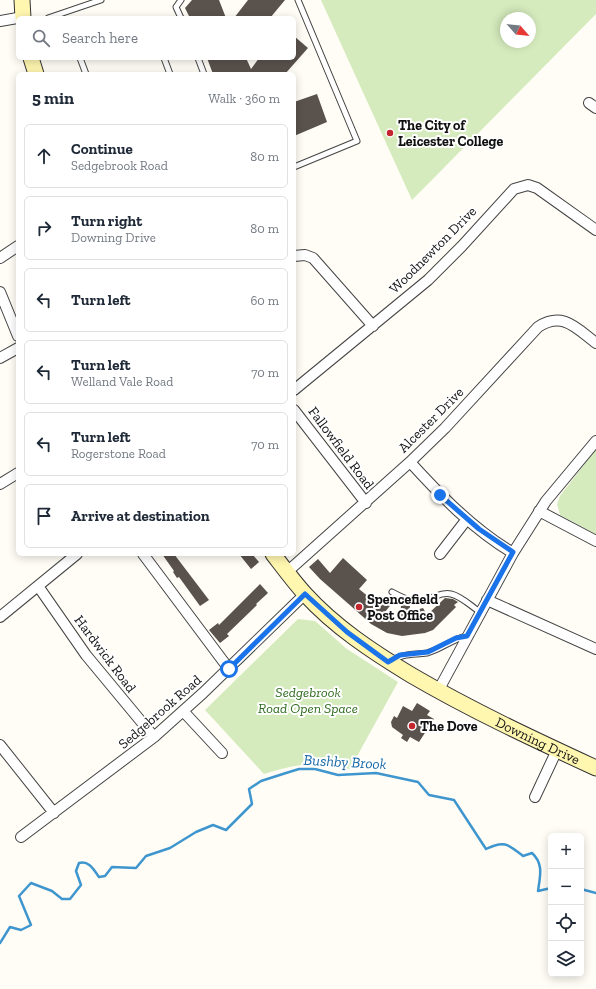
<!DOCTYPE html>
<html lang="en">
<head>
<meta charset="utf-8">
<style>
	:root { --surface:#fff; --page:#f2f2f3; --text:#1f2937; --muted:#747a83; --line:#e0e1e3 }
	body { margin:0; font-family:"Zilla Slab",serif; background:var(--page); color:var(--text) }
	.controls { position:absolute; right:12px; bottom:12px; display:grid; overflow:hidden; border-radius:6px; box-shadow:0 2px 10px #0003 }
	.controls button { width:36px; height:36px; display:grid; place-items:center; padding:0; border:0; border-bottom:1px solid var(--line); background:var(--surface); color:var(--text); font:20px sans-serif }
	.compass { position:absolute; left:500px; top:12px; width:36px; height:36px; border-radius:50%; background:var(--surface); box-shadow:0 2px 10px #0003; rotate:117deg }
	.stop { position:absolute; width:12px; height:12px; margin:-9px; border:3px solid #1a73e8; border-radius:50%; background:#fff }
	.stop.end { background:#1a73e8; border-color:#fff; box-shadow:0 1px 4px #0008 }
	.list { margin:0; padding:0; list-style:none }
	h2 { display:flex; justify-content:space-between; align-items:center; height:52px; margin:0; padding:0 16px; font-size:17px }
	h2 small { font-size:13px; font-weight:400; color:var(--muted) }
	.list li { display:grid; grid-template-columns:26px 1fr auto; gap:12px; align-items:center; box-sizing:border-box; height:64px; margin:0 8px 8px; padding:0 8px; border:1px solid var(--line); border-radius:6px }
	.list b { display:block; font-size:15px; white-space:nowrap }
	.list p { margin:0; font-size:13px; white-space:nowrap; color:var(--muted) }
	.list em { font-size:13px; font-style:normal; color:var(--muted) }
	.icon { flex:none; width:22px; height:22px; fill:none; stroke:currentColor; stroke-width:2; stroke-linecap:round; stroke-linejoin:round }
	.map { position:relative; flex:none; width:596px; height:989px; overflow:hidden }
	.search { position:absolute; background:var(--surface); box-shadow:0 2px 10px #0003; left:16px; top:16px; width:280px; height:44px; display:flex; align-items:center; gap:10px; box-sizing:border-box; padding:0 14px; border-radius:6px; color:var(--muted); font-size:15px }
	.panel { position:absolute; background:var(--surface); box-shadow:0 2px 10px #0003; left:16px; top:72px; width:280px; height:484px; border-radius:6px }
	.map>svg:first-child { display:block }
	.green { fill:#d5ebbd; fill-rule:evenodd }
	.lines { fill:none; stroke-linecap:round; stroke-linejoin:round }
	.stream { stroke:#3f96cf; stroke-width:2.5 }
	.building { fill:#5a524d }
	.lane-casing { stroke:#444; stroke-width:7 }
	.street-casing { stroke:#444; stroke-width:12 }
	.secondary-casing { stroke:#333; stroke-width:17 }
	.lane { stroke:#fff; stroke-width:5 }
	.street { stroke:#fff; stroke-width:10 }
	.secondary { stroke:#fff6b0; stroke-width:15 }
	.route { stroke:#1a73e8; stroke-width:5 }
	.poi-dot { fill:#c4262e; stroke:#fff; stroke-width:1.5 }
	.labels { text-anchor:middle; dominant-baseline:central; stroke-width:4; stroke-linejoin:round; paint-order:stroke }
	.poi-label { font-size:14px; font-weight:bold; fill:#111; stroke:#fff; text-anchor:start }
	.street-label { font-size:14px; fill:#111; stroke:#fff }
	.park-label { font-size:14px; font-style:italic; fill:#2f6b1f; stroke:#fff }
	.water-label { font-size:15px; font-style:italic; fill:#1768a6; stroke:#fff }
</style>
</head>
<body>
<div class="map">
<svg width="596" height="989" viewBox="0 0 596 989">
	<rect width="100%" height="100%" fill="#fffdf5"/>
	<path class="green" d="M 321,0 L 596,0 L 596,14 L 412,200 ZM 506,18 L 530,18 L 530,42 L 506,42 Z
		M 596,449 L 596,534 L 560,515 L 557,504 L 560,496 Z
		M 298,619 L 315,621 L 347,649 L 398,682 L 350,769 C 313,762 300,763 264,774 L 205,710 Z"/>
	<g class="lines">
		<path class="stream" d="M 581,889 L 596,893
			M 0,943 L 10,927 L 21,930 L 31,925 L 19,896 L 31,883 L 52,891 L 62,899 L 70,899 L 81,885 L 76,871 L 79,863 C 89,860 94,870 99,877 L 105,876 L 112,867 L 136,868 L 146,856 L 170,848 L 196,832 L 213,825 L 226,830 L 252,804 L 249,789 L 261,781 L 286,773 L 299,769 L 315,769 L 338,775 L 376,773 L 418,782 L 429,795 L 454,800 L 486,849 C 504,840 508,844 523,856 L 532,853 C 544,864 540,876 538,891 L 551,888"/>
	</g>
	<path class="building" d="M 192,0 L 219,0 L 226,18 L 190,18 L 185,8 Z
		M 248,0 L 285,0 L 270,18 L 234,18 Z
		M 294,36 L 308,48 L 285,74 L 213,74 L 207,58 L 246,58 L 251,69 L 259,58 L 294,58 Z
		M 317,94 L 327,122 L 294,136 L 294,102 Z
		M 162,554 L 174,554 L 209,600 L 200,606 L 179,577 L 177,578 L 173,572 L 174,571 Z
		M 239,554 L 252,554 L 259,562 L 251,569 Z
		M 343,558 L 367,580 L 359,589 L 380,606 L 388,597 L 393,602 L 381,617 L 400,622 L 401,605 L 410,606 L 409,612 L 423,608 L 427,615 L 445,598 L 453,599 L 458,602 L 454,605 L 456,607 L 433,630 L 425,633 L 402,636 L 387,633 L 371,624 L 352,607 L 320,579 L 309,567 L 318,559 L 330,573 Z
		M 260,584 L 268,593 L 256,604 L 257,605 L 227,634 L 229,636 L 220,643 L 209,630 L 218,623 L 219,625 Z
		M 417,703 L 430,711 L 427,715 L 434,719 L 419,742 L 410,737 L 407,742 L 401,738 L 403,735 L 392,727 L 391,722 L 394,716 L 397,718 L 403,706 L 412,711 Z"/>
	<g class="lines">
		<defs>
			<path id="lane" d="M 48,18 L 101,0
				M 181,18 L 176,7 L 181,0
				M 80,58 L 86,74
				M 164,58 L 170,74
				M 198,58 L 204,74
				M 294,167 L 357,141 L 298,0
				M 392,592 C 410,602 416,603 436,596 C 441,594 446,593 451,594 C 461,596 471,606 480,612
				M 391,661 C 403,653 414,655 427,653 C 442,649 452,639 467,636"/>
			<path id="street" d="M 0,21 L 23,17
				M 589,103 L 596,108
				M 294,256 L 305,255 L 313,258 L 373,326
				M 0,258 L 18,246
				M 0,292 L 18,336
				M 0,358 L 18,348
				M 294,390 L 428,280 L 462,246 L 514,189 L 528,185 L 537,188 L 596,230
				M 294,410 L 366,503
				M 410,462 C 441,496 473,529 513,553
				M 0,484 L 18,473
				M 539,511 L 596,541
				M 143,554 L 229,669
				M 440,554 L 467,519
				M 287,572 L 410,462 L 445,428 L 538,327 C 563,311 576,328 596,343
				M 38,586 L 86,655 L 154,737
				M 487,600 L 596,649
				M 0,617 L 77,554
				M 438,691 L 513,553 L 546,501 L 596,441
				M 183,711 L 222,753
				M 0,745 L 54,813
				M 535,797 L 557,750
				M 21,837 L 154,737 L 203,693 L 305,594"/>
			<g id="secondary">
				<path d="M 22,0 L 23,18"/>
				<path d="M 31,58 L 36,74"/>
				<path id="s1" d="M 273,554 C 283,567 294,582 305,594 C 335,627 373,652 411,675 C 471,710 533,739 596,768"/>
			</g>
		</defs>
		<use href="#lane" class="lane-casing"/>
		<use href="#street" class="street-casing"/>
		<use href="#secondary" class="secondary-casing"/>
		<use href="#lane" class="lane"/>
		<use href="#street" class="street"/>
		<use href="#secondary" class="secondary"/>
	</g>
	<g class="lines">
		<path class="route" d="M 229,669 L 305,594 L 347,632 L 388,662 L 400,655 L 428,652 L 456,638 L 467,636 L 513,552 L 479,529 L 440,495"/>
	</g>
	<g class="poi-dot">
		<circle cx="390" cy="133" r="4"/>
		<circle cx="359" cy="607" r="4"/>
		<circle cx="412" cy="726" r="4"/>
	</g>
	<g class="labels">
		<g class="poi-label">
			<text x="398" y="125">The City of<tspan x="398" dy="16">Leicester College</tspan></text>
			<text x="367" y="599">Spencefield<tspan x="367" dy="16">Post Office</tspan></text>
			<text x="420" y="726">The Dove</text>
		</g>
		<g class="street-label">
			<text transform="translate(433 250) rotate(-45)">Woodnewton Drive</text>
			<text transform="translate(431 420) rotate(-45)">Alcester Drive</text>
			<text transform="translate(341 448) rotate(53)">Fallowfield Road</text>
			<text transform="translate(105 654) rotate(53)">Hardwick Road</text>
			<text transform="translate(160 712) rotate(-41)">Sedgebrook Road</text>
			<text stroke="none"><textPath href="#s1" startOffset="328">Downing Drive</textPath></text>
		</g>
		<g class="park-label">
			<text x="308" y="692">Sedgebrook<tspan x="308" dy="16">Road Open Space</tspan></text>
		</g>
		<g class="water-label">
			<text transform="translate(345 762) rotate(3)">Bushby Brook</text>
		</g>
	</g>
</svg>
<div class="controls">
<button>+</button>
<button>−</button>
<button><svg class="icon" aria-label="locate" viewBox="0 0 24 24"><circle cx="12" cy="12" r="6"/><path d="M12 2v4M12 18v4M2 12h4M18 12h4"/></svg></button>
<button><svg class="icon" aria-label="layers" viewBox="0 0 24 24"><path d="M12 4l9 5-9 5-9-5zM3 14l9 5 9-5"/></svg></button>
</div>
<svg class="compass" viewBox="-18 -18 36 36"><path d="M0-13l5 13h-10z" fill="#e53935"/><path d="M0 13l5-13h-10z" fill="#747a83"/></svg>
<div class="stop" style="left:229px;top:669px"></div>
<div class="stop end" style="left:440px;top:495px"></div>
<div class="search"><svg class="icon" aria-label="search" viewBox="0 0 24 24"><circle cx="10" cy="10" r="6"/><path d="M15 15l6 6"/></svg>Search here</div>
<section class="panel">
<h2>5 min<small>Walk · 360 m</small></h2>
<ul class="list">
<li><svg class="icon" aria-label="ahead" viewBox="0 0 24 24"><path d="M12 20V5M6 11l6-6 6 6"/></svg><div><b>Continue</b><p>Sedgebrook Road</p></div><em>80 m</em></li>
<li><svg class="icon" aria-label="right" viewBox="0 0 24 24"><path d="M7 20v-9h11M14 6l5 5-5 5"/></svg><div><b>Turn right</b><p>Downing Drive</p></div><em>80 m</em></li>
<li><svg class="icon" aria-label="left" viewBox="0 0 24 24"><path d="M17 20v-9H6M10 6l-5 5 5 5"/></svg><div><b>Turn left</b></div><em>60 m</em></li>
<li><svg class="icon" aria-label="left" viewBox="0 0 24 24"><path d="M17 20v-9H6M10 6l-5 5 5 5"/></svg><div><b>Turn left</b><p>Welland Vale Road</p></div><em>70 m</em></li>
<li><svg class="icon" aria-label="left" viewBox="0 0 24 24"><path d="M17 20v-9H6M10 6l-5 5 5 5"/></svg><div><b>Turn left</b><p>Rogerstone Road</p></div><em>70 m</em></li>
<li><svg class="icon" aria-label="arrive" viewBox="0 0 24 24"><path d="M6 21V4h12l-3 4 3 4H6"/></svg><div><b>Arrive at destination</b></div></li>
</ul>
</section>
</div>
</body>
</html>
